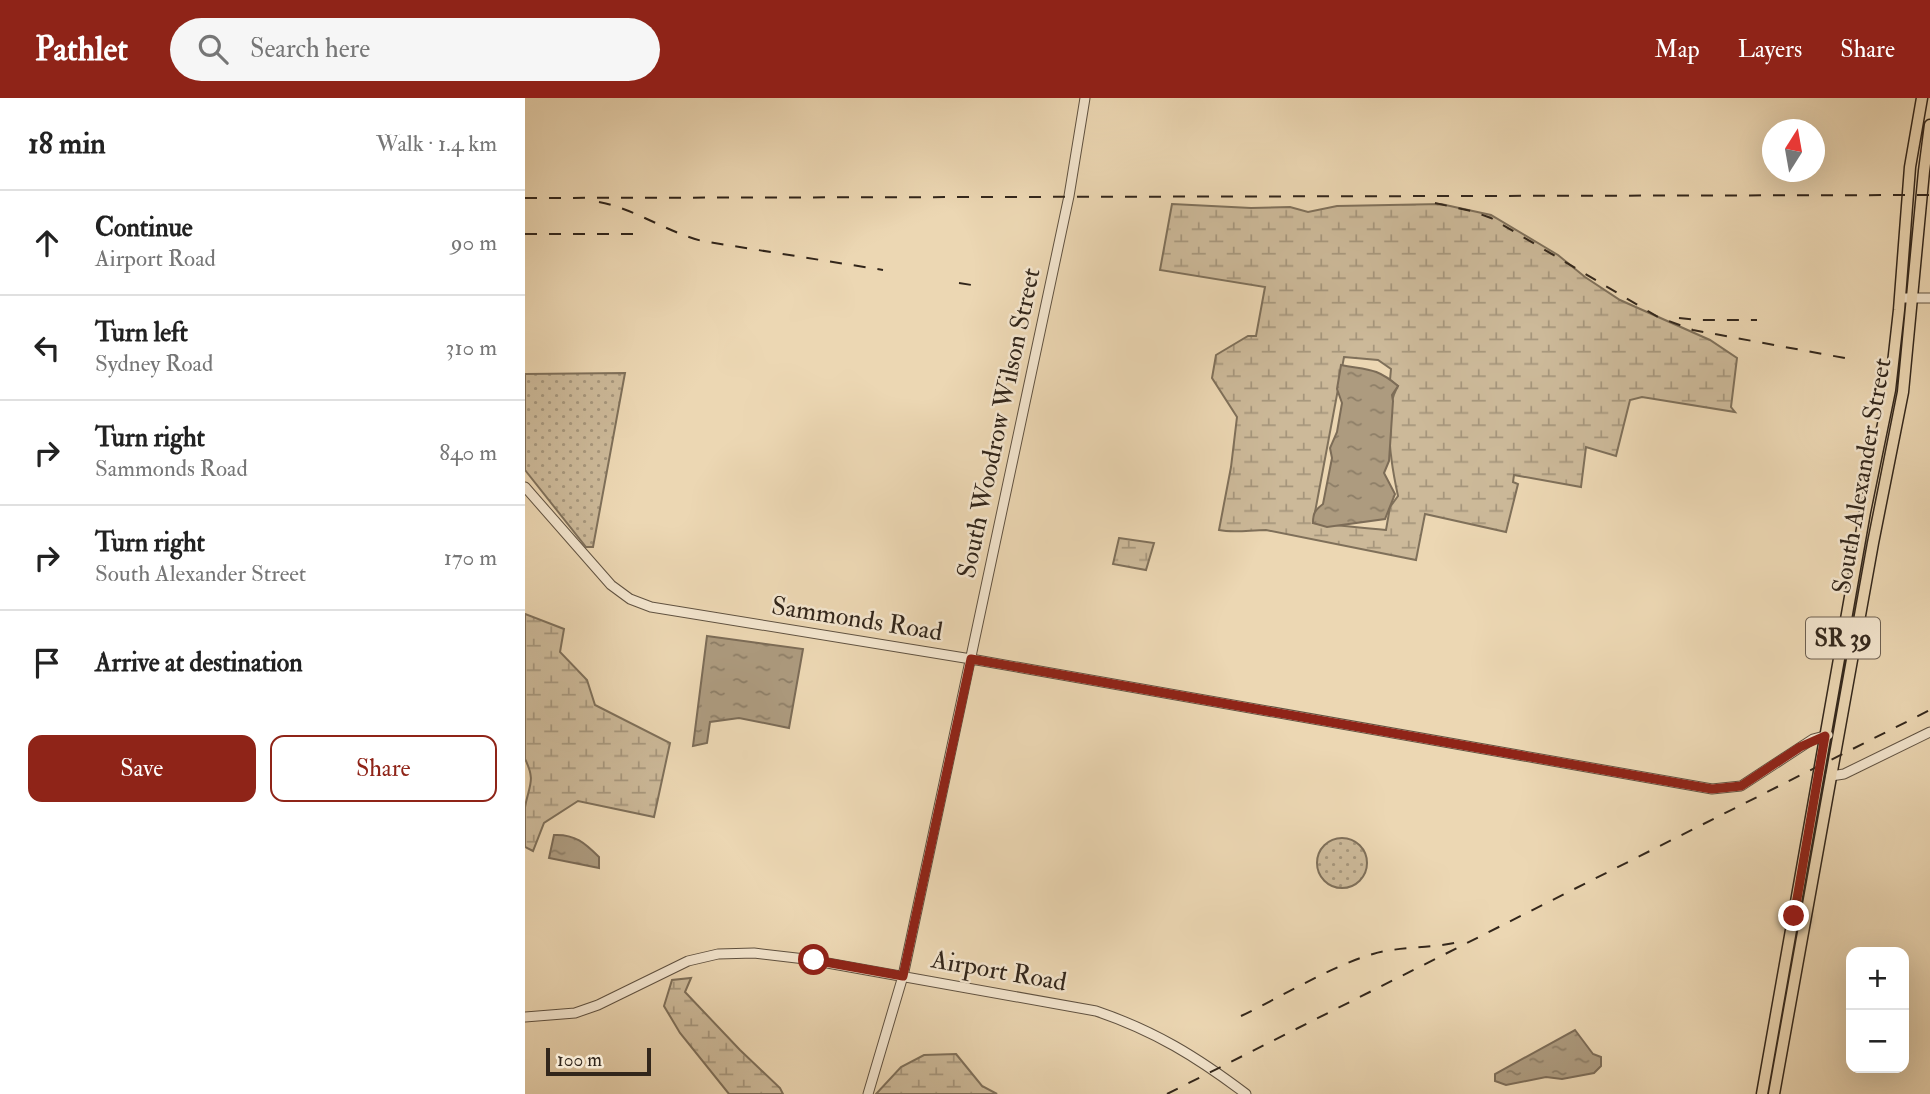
<!DOCTYPE html>
<html lang="en">
<head>
<meta charset="utf-8">
<style>
	:root { --surface:#fff; --page:#f6f6f6; --text:#222; --muted:#767676; --line:#e0e0e0; --accent:#8f2418 }
	body { margin:0; font-family:"IM FELL Double Pica",serif; background:var(--page); color:var(--text) }
	.controls { position:absolute; right:21px; bottom:21px; display:grid; overflow:hidden; border-radius:14px; box-shadow:0 7px 28px #0002 }
	.controls button { width:63px; height:63px; display:grid; place-items:center; padding:0; border:0; border-bottom:2px solid var(--line); background:var(--surface); color:var(--text); font:35px sans-serif }
	.compass { position:absolute; left:1237px; top:21px; width:63px; height:63px; border-radius:50%; background:var(--surface); box-shadow:0 7px 28px #0002; rotate:11deg }
	.scale { position:absolute; left:21px; bottom:18px; width:105px; box-sizing:border-box; padding-left:7px; border:4px solid #32261b; border-top:0; font-size:19px; line-height:24px; white-space:nowrap; color:#32261b; -webkit-text-stroke:5px #f3e5ce; paint-order:stroke }
	.stop { position:absolute; width:21px; height:21px; margin:-16px; border:5px solid #8f2418; border-radius:50%; background:#fff }
	.stop.end { background:#8f2418; border-color:#fff; box-shadow:0 2px 7px #0008 }
	.list { margin:0; padding:0; list-style:none }
	h2 { display:flex; justify-content:space-between; align-items:center; height:91px; margin:0; padding:0 28px; font-size:30px }
	h2 small { font-size:23px; font-weight:400; color:var(--muted) }
	.list li { display:grid; grid-template-columns:46px 1fr auto; gap:21px; align-items:center; box-sizing:border-box; height:105px; padding:0 28px; border-top:2px solid var(--line) }
	.list b { display:block; font-size:26px; white-space:nowrap }
	.list p { margin:0; font-size:23px; white-space:nowrap; color:var(--muted) }
	.list em { font-size:23px; font-style:normal; color:var(--muted) }
	.actions { display:flex; gap:14px; padding:21px 28px }
	.actions a { flex:1; padding:16px 0; border:2px solid var(--accent); border-radius:14px; text-align:center; font-size:24px; color:var(--accent) }
	.actions .main { background:var(--accent); color:#fff }
	.icon { flex:none; width:38px; height:38px; fill:none; stroke:currentColor; stroke-width:2; stroke-linecap:round; stroke-linejoin:round }
	.map { position:relative; flex:none; width:1405px; height:996px; overflow:hidden }
	header { display:flex; align-items:center; gap:42px; box-sizing:border-box; height:98px; padding:0 35px; background:var(--accent); color:#fff }
	header strong { font-size:33px }
	nav { display:flex; gap:38px; margin-inline-start:auto; font-size:24px }
	.search { width:490px; height:63px; background:var(--page); display:flex; align-items:center; gap:18px; box-sizing:border-box; padding:0 24px; border-radius:38px; color:var(--muted); font-size:26px }
	main { display:flex }
	aside { flex:1; background:var(--surface) }
	.map>svg:first-child { display:block }
	.grass { fill:url(#grass-dots); stroke:#7f705a; stroke-width:2 }
	.wetland { fill:url(#wetland-marsh); stroke:#7f705a; stroke-width:2; fill-rule:evenodd }
	.water { fill:url(#water-ripples); stroke:#7c6c57; stroke-width:2 }
	.lines { fill:none; stroke-linecap:round; stroke-linejoin:round }
	.minor-casing { stroke:#605241; stroke-width:11 }
	.major-casing { stroke:#32261b; stroke-width:13 }
	.minor { stroke:#f3e5ce; stroke-width:9 }
	.major { stroke:#ecd7b3; stroke-width:10 }
	.rail { stroke:#32261b; stroke-width:2; stroke-dasharray:12 12; stroke-linecap:butt }
	.route { stroke:#8f2418; stroke-width:9 }
	.labels { text-anchor:middle; dominant-baseline:central; stroke-width:5; stroke-linejoin:round; paint-order:stroke }
	.shield { fill:#f3e5ce; stroke:#6c5f51; stroke-width:2 }
	.shield-label { font-size:24px; font-weight:bold; fill:#32261b }
	.street-label { font-size:26px; fill:#32261b; stroke:#f3e5ce }
</style>
</head>
<body>
<header>
<strong>Pathlet</strong>
<div class="search"><svg class="icon" aria-label="search" viewBox="0 0 24 24"><circle cx="10" cy="10" r="6"/><path d="M15 15l6 6"/></svg>Search here</div>
<nav><a>Map</a><a>Layers</a><a>Share</a></nav>
</header>
<main>
<aside>
<h2>18 min<small>Walk · 1.4 km</small></h2>
<ul class="list">
<li><svg class="icon" aria-label="ahead" viewBox="0 0 24 24"><path d="M12 20V5M6 11l6-6 6 6"/></svg><div><b>Continue</b><p>Airport Road</p></div><em>90 m</em></li>
<li><svg class="icon" aria-label="left" viewBox="0 0 24 24"><path d="M17 20v-9H6M10 6l-5 5 5 5"/></svg><div><b>Turn left</b><p>Sydney Road</p></div><em>310 m</em></li>
<li><svg class="icon" aria-label="right" viewBox="0 0 24 24"><path d="M7 20v-9h11M14 6l5 5-5 5"/></svg><div><b>Turn right</b><p>Sammonds Road</p></div><em>840 m</em></li>
<li><svg class="icon" aria-label="right" viewBox="0 0 24 24"><path d="M7 20v-9h11M14 6l5 5-5 5"/></svg><div><b>Turn right</b><p>South Alexander Street</p></div><em>170 m</em></li>
<li><svg class="icon" aria-label="arrive" viewBox="0 0 24 24"><path d="M6 21V4h12l-3 4 3 4H6"/></svg><div><b>Arrive at destination</b></div></li>
</ul>
<div class="actions"><a class="main">Save</a><a>Share</a></div>
</aside>
<div class="map">
<svg width="1405" height="996" viewBox="0 0 1405 996">
	<defs>
		<pattern id="grass-dots" width="8" height="8" patternUnits="userSpaceOnUse" patternTransform="scale(1.75)"><rect width="8" height="8" fill="#ccb999"/><path d="M2 2h.1M6 6h.1" fill="none" stroke="#a6967c" stroke-width="1.8" stroke-linecap="round"/></pattern>
		<pattern id="wetland-marsh" width="20" height="14" patternUnits="userSpaceOnUse" patternTransform="scale(1.75)"><rect width="20" height="14" fill="#ccb999"/><path d="M1 5h8M5 5V1M11 12h8M15 12V8" fill="none" stroke="#a6967c"/></pattern>
		<pattern id="water-ripples" width="26" height="14" patternUnits="userSpaceOnUse" patternTransform="scale(1.75)"><rect width="26" height="14" fill="#ad9b7f"/><path d="M2 4q2-2 4 0t4 0M15 11q2-2 4 0t4 0" fill="none" stroke="#8d7e67"/></pattern>
	</defs>
	<rect width="100%" height="100%" fill="#ecd7b3"/>
	<filter id="stains"><feTurbulence type="fractalNoise" baseFrequency=".00286" numOctaves="4"/><feColorMatrix values="0 0 0 0 .2 0 0 0 0 .09 0 0 0 0 .02 0 0 0 .5 -.17"/></filter>
	<radialGradient id="worn" r=".72"><stop offset=".6" stop-color="#630" stop-opacity="0"/><stop offset="1" stop-color="#630" stop-opacity=".3"/></radialGradient>
	<path class="grass" d="M 100,275 L 68,449 L 61,449 L 0,372 L 0,276 Z
		M792 765a25 25 0 1 1 50 0a25 25 0 1 1-50 0Z"/>
	<path class="wetland" d="M 647,106 L 726,110 L 765,109 L 783,114 L 812,108 L 916,106 L 966,117 L 1033,157 L 1060,179 L 1095,202 L 1185,242 L 1212,260 L 1206,309 L 1210,314 L 1117,299 L 1105,302 L 1091,358 L 1061,349 L 1056,389 L 989,377 L 988,384 L 993,386 L 981,434 L 900,416 L 891,462 L 741,432 C 725,432 709,435 694,432 L 706,369 L 712,319 L 687,280 L 691,257 L 723,238 L 731,238 L 740,189 L 635,172 ZM 819,259 L 853,262 L 866,271 L 865,282 L 873,288 C 857,315 866,366 873,398 L 865,409 L 861,432 C 836,430 812,427 788,425 Z
		M 594,440 L 629,445 L 621,472 L 588,466 Z
		M 0,516 L 39,531 L 35,554 L 62,582 L 70,607 L 145,645 L 129,719 L 53,703 L 19,725 L 8,753 L 0,749 C 0,736 0,722 0,709 C 4,687 11,683 0,661 Z
		M 166,880 L 160,894 L 215,952 L 255,990 L 258,996 L 204,996 L 155,935 L 139,908 L 147,882 Z
		M 431,956 L 457,988 L 472,996 L 351,996 L 376,969 L 399,957 Z"/>
	<path class="water" d="M 816,267 C 842,272 851,269 873,288 L 867,297 L 868,303 L 864,363 L 859,375 L 870,396 L 860,421 L 802,429 L 788,425 C 788,415 790,412 798,406 L 807,360 L 805,350 L 812,334 L 817,305 L 812,291 Z
		M 182,538 L 278,551 L 264,630 L 214,620 L 185,624 L 182,645 L 168,648 Z
		M 29,737 C 50,736 60,745 74,759 L 74,770 L 24,760 Z
		M 1050,932 L 1068,956 L 1076,959 L 1076,968 L 1069,975 L 1037,981 L 1021,979 L 981,987 L 970,983 L 970,976 Z"/>
	<g class="lines">
		<defs>
			<path id="minor" d="M 1375,200 L 1405,200
				M 0,389 L 86,487 L 105,501 L 126,509 L 446,561 L 1187,691 L 1216,688 L 1288,641 L 1303,637
				M 1306,678 L 1319,676 L 1405,634
				M 0,919 L 50,915 L 73,907 L 163,863 L 193,856 L 229,855 L 280,861 L 571,913 C 630,933 672,959 721,996
				M 343,996 L 378,878 L 544,98 L 560,0"/>
			<path id="major" d="M 1237,996 L 1340,414 L 1365,292 L 1374,212 L 1385,69 L 1397,0
				M 1249,996 L 1348,445 L 1378,294 L 1399,73 L 1405,27"/>
		</defs>
		<use href="#minor" class="minor-casing"/>
		<use href="#major" class="major-casing"/>
		<use href="#minor" class="minor"/>
		<use href="#major" class="major"/>
		<path class="rail" d="M 0,100 L 1405,97
			M 74,104 C 110,111 142,134 177,143 L 358,172
			M 910,105 L 946,113 L 966,120 L 1133,219 L 1168,232 L 1325,261
			M 0,136 L 111,136
			M 434,185 L 453,188
			M 1154,220 L 1173,222 L 1232,222
			M 716,918 C 756,899 806,868 848,856 C 875,848 905,851 933,844
			M 642,996 L 1405,612"/>
	</g>
	<g class="lines">
		<path class="route" d="M 289,862 L 378,878 L 446,561 L 1187,691 L 1216,688 L 1275,649 L 1300,638 L 1269,818"/>
	</g>
	<g class="labels">
		<rect class="shield" x="1281" y="519.5" width="74" height="41" rx="5"/>
		<g class="shield-label">
			<text x="1318" y="540">SR 39</text>
		</g>
		<g class="street-label">
			<text transform="translate(474 325) rotate(-78)">South Woodrow Wilson Street</text>
			<text transform="translate(1337 378) rotate(-80)">South Alexander Street</text>
			<text transform="translate(332 521) rotate(9)">Sammonds Road</text>
			<text transform="translate(474 873) rotate(10)">Airport Road</text>
		</g>
	</g>
	<rect width="100%" height="100%" filter="url(#stains)"/>
	<rect width="100%" height="100%" fill="url(#worn)"/>
</svg>
<div class="controls">
<button>+</button>
<button>−</button>
</div>
<svg class="compass" viewBox="-18 -18 36 36"><path d="M0-13l5 13h-10z" fill="#e53935"/><path d="M0 13l5-13h-10z" fill="#767676"/></svg>
<div class="scale">100 m</div>
<div class="stop" style="left:289px;top:862px"></div>
<div class="stop end" style="left:1269px;top:818px"></div>
</div>
</main>
</body>
</html>
